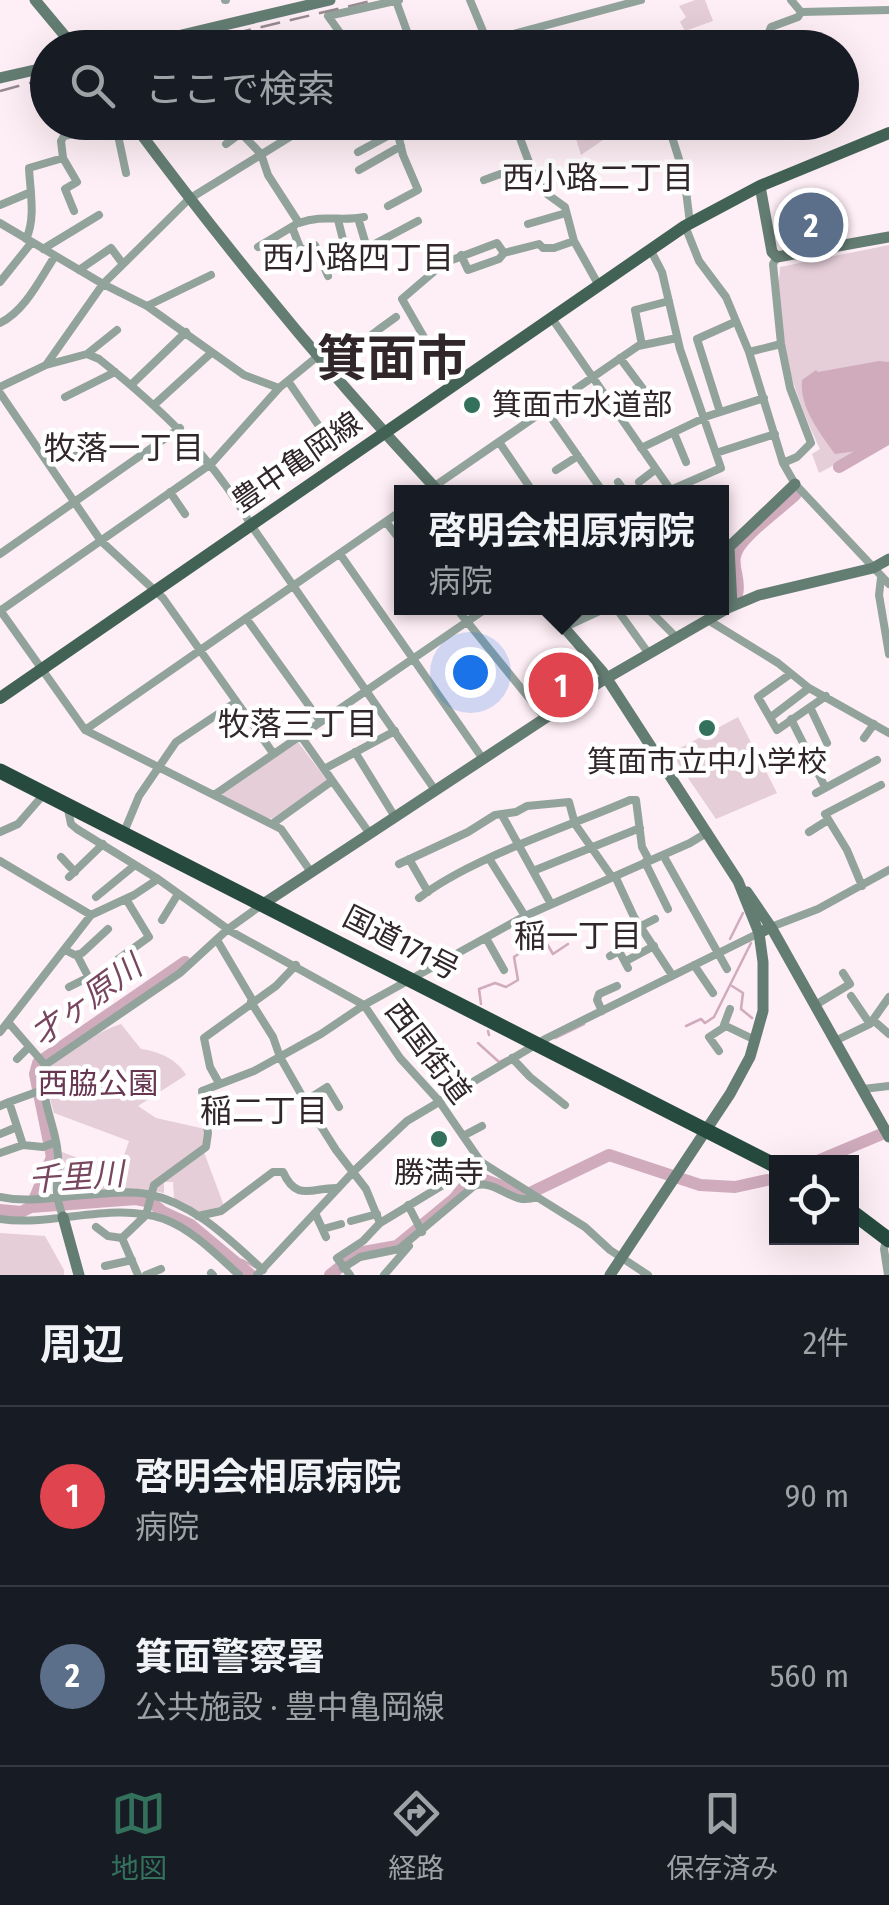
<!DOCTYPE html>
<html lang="ja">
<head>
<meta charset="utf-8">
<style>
	:root { --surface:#171b24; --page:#242831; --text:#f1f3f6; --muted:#9ea1a6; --line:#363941; --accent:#34715d }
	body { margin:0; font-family:"Fira Sans Condensed","Noto Sans JP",sans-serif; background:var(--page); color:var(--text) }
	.controls { position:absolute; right:30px; bottom:30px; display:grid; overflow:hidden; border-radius:0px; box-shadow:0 10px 40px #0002 }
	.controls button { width:90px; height:90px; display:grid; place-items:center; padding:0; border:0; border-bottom:2px solid var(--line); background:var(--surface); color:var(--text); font:50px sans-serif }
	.you { position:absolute; left:470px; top:672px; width:35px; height:35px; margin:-25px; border:8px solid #fff; border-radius:50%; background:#1a73e8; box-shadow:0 0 0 15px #1a73e833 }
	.badge { display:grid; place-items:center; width:65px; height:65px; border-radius:50%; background:var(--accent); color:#fff; font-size:32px; font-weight:700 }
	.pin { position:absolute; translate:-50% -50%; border:5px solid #fff; box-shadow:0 2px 10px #0006 }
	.popup { position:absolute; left:394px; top:485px; width:335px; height:130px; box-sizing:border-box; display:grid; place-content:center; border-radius:0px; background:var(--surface); filter:drop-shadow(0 2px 8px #0005); font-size:32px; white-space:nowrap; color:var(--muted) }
	.popup b { font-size:38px; color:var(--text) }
	.popup::after { content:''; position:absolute; left:50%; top:100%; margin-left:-20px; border:20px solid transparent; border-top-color:var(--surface) }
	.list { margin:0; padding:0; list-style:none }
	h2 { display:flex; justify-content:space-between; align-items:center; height:130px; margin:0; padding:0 40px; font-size:42px }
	h2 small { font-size:32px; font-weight:400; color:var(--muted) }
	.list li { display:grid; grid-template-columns:65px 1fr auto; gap:30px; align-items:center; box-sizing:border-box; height:180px; padding:0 40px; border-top:2px solid var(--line) }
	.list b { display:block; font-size:38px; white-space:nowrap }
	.list p { margin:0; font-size:32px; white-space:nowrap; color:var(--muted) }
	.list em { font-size:32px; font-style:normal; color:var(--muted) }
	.icon { flex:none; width:55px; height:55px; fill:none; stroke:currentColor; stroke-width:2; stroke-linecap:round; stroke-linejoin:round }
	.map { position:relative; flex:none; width:889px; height:1275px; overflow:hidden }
	.search { position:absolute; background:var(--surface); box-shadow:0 10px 40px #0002; left:30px; right:30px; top:30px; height:110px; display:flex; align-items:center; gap:25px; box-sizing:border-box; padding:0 35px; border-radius:55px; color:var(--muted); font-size:38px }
	.sheet { height:490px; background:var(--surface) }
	nav { display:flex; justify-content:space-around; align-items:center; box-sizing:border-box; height:140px; border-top:2px solid var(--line); background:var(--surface); font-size:28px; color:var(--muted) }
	nav a { display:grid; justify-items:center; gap:5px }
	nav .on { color:var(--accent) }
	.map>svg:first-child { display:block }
	.green { fill:#e5ced8 }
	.water { fill:#cfabbc }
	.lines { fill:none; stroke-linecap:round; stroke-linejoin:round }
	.stream { stroke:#cfabbc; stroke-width:2.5 }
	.river { stroke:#cfabbc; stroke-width:12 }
	.street { stroke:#92a39c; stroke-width:8 }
	.secondary { stroke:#647d73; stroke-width:11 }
	.primary { stroke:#436256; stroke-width:12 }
	.highway { stroke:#264b3e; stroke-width:15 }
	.rail { stroke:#978a90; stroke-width:2.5; stroke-dasharray:20 10; stroke-linecap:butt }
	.poi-dot { fill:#34715d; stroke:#fff; stroke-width:4 }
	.labels { text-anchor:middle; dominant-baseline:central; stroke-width:9; stroke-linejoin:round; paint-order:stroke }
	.poi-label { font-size:30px; fill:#31272b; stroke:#fff }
	.street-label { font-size:30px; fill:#31272b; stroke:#fff }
	.park-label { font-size:30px; fill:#683751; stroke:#fff }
	.neighbourhood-label { font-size:32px; fill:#31272b; stroke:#fff }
	.water-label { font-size:32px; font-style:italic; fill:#78455f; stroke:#fff }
	.town-label { font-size:50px; font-weight:bold; fill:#31272b; stroke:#fff }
</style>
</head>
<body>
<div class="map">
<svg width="889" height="1275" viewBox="0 0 889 1275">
	<rect width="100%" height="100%" fill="#feeef5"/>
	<path class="green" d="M 695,0 L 705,0 L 713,21 L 685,31 L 680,22 L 686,17 L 679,6 Z
		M 571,123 L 598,123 L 603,140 L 581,155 Z
		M 889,245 L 889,436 L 819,473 L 812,454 L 820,449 C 793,393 773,330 780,267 Z
		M 738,717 L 777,793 L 716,819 L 671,753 Z
		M 298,742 L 327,780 L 326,782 L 273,818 L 266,819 L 222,798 L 223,792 Z
		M 121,1024 L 141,1049 C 158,1051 177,1059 186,1075 L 138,1106 L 156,1118 L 205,1129 L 204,1146 L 149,1191 L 60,1193 L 58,1190 L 62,1152 L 88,1162 L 90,1159 L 120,1167 L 129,1141 L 54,1113 C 51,1101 45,1085 48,1073 C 52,1056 104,1029 121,1024 Z
		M 204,1152 L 224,1206 L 200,1212 L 174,1199 L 173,1182 L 164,1182 L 164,1193 L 154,1191 L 156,1187 Z
		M 0,1233 L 45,1236 L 64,1270 L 64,1275 L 0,1275 Z"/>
	<path class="water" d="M 879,361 L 889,362 L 889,432 L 857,451 L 835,454 C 820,433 799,407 802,380 L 816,370 L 818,372 Z"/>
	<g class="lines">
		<path class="stream" d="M 730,939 L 743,913
			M 732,986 L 743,993 L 741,1009 L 752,1018
			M 481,1004 L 479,989 L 495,983 L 506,987 L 518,980 L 514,957 L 527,948 L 526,938 L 540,932 L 553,954 L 568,944
			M 686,1026 L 701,1019 L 705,1023 L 714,1017 L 751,943
			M 488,1031 L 489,1035
			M 555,1038 L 584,1024
			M 478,1043 L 499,1062 L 507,1058
			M 233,1260 L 242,1260 L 255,1267"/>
		<path class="river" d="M 839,467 L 889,438
			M 737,594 C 741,580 732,569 735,556 C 738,538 782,508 796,494
			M 815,1162 L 889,1131
			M 31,1207 L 52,1157 L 35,1074 L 38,1063 L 185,962
			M 0,1210 L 21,1212 L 31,1207 L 136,1199 L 151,1202 L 163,1212 L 191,1225 L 251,1275
			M 330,1275 L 358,1253 L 397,1246 L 454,1199 L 467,1183 L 479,1178 L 526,1195 L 609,1155 L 700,1185 L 735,1187 L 767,1180"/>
		<path class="street" d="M 225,0 L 226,0
			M 470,0 L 490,48
			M 791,0 L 801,12 L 889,10
			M 396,1 L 413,48
			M 351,48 L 328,16 L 399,0
			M 460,48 L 641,0
			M 771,48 L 767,37 L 771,27 L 798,17 L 801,12
			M 240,122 L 240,132 L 261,154 L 268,175 L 299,223 C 324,214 340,222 364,217
			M 514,122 L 533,173 L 547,194 L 565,207 L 574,241 L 598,284
			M 116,126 L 126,173
			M 226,144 L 241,133
			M 358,152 L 397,131
			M 63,158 L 77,182 L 65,189 L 74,211
			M 359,170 L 401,146
			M 484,180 L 530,163
			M 0,205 L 31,192
			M 388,206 L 418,190 L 403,155 L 395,122
			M 358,218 L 367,248 L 418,221
			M 338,220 L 349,263
			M 0,223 L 103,284 L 147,306 L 244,375 L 279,388
			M 690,223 L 684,175 L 672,137 L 704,122
			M 528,224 L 566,213
			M 685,226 L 699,261 L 726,297 L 749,352 L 783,463 L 795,484 L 889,584
			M 292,227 L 301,250 L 315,245 L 328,276
			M 26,239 C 36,219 30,190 29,168 L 63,158 L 61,141 L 64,136 L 136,122
			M 258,247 L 295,225
			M 43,249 L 99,215
			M 650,249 L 662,272 L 680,349 L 721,468 L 666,492
			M 461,255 L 468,270 L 499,259 L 504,253
			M 777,257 L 773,264 L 781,344 L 790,388 L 811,443 L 797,457 L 783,463
			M 79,270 L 111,248 L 123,264
			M 0,282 L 32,242
			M 147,306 L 211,275
			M 551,317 L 672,492
			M 0,323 C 25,311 40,279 55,256
			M 378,330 L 396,317
			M 642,345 L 635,310 L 669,301
			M 749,352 L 781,344
			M 87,354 L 117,330
			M 620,358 L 655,405
			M 46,365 L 87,354 L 99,359 C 159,407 213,457 251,525 L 435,790
			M 327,367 L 377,331
			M 131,385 L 186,332
			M 452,386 L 402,299 L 444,263 L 497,243 L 504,253 L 539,244 L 543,248 L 554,248 L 574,241
			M 0,387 L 46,365 L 103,284 L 189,199 L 314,122
			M 0,393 L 101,541 L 163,598 L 273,753
			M 65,397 L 115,372
			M 154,405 L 210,354
			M 545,409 L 603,492
			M 720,412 L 697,339 L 735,322
			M 674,433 L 686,462
			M 499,442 L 533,492
			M 641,448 L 708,416 L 764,398
			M 716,453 L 775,434
			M 48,462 L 89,453
			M 556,470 L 578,456
			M 618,482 L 625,492
			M 639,482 L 656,469
			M 170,492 L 185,514
			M 426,492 L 638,346 L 677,338
			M 234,496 L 321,437 L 321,429 L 288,381
			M 386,522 L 401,541
			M 0,554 L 180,428
			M 340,554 L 483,759
			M 881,578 L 879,595 L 889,654
			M 456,608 L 546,719
			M 616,608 L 649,654
			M 647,608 L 677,638
			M 0,610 L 85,730 L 281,829 L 311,872
			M 0,611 L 211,464 L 279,388 L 318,356
			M 246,618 L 320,721
			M 708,620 L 778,663 L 809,688 L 889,733
			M 565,627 L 606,608
			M 789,675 L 758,697 L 777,730 L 826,696
			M 810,707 L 827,743
			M 771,717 L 809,688
			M 791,719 L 825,787
			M 85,730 L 401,511
			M 300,735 L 370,834
			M 864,738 L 874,724
			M 355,752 L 395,817
			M 324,769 L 395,731
			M 816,793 L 877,760
			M 214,795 L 487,608
			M 67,805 L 71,824 L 77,829 L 158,879 L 232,932 L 364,1005 L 400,1058 L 439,1101 L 481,1162 L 585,1227 L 610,1250 L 648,1275
			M 502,815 L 551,904
			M 272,824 L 332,781
			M 0,832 L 18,824 L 44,794
			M 124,832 L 139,796 L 176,742 L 236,702
			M 809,832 L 828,820
			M 663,855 L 727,969
			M 61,857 L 75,872
			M 409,859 L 428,892
			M 490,860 L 525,916
			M 0,861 L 91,915
			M 645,862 L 668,909
			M 399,864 L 468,832 L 495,815 L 516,812 L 527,806 L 569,802 L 575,824 L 612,877
			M 533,871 L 640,828
			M 615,876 L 634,917 L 672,975
			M 69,877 L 103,844
			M 862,886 L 847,850 L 825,814 L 881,785
			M 96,897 L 135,865
			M 419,898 C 470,858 568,827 630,800 L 636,800 L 642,847 L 649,860
			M 162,920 L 178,894
			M 641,926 L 655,919
			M 771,927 L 818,909 L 889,870
			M 486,938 L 504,970
			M 217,940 L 253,1001
			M 65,950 L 75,955 L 82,953 L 108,929
			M 77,955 L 91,982
			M 610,956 L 619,951 L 628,968
			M 117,960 L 149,937 L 126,899
			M 626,961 L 654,946
			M 694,965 L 713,993
			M 69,987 L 89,977
			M 851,996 L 870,1024
			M 251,1002 L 273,1037 L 280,1057 L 305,1101 L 336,1150 L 366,1189 L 380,1223 L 363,1241 L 337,1258 L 350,1275
			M 817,1004 L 850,984 L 843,973
			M 602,1011 L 597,1000 L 599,994 L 617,986
			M 873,1020 L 889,1034
			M 8,1022 L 46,1066
			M 724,1025 L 730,1009
			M 0,1032 L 91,915 L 134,895 L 158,879
			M 837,1040 L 870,1024 L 889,997
			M 719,1051 L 709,1037 L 726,1026 L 755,1040
			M 512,1058 L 530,1077 L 565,1105
			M 17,1059 L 28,1048
			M 219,1083 L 210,1067 L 204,1038 L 276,986 L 296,965
			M 863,1089 L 889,1086
			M 305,1101 L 327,1087 L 339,1107
			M 9,1102 L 45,1089
			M 0,1106 L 9,1102 L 23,1145
			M 0,1134 L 17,1127
			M 463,1136 L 482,1126
			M 0,1153 L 23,1145 L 43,1147 L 56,1142
			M 0,1197 C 28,1203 56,1197 85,1195 C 105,1194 127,1190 147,1194 C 194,1203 229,1239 263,1270
			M 408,1205 L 422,1232
			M 315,1213 L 326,1237
			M 198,1216 L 221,1211 L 273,1172 L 283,1172 C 297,1203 313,1187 338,1188
			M 63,1217 C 50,1182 62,1176 57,1147 C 54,1122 35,1087 48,1063 L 180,973 L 228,929 L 263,904
			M 0,1219 C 53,1227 112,1201 164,1219 C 193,1230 217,1255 239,1275
			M 351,1221 L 377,1214
			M 380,1223 L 481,1162
			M 96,1227 L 108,1236 L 122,1238
			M 323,1229 L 341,1224
			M 886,1240 L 884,1249 L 888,1275
			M 105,1266 L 132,1260
			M 343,1268 L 360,1257 L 399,1249 L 474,1186 C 497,1178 512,1207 536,1197
			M 211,1273 L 213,1275
			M 138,1275 L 122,1238 L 146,1215 L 154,1185 L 206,1147 L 208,1133 L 202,1091 L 254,1071 L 321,1034 L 364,1005 L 525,916 L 690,843 L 708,832
			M 146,1275 L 161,1269
			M 257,1275 L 355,1170 L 407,1121 L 547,1038 L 759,933
			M 384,1275 L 409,1246"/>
		<path class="secondary" d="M 35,0 L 75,48
			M 127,48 L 330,0
			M 0,78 L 48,67
			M 132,122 C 228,251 330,375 439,492
			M 760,186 L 772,252 L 777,257 L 889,237
			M 732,606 L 729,547 L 795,484
			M 547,608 L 602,671 L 738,881 L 759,933 L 763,962 L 763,1011 L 750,1057 L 730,1094 L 610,1275
			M 747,892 L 771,927
			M 263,904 L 600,682 L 728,608 L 759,595 L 873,568 L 889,559
			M 759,933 L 771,927 L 889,1137
			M 63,1217 L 79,1275"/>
		<path class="primary" d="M 0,698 L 685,226 L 760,186 L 889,133"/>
		<path class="highway" d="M 0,771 L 776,1166
			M 852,1212 L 889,1240"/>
		<path class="rail" d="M 173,48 L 375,0
			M 0,91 L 48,78"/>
	</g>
	<g class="poi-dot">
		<circle cx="472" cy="405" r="10"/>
		<circle cx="707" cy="728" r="10"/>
		<circle cx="439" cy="1139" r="10"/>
	</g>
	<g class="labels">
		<g class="poi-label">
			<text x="492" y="405" text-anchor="start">箕面市水道部</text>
			<text x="707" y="762">箕面市立中小学校</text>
			<text x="439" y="1173">勝満寺</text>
		</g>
		<g class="street-label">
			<text transform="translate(297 462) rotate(-35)">豊中亀岡線</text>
			<text transform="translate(401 943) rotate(27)">国道171号</text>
			<text transform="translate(428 1052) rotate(53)">西国街道</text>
		</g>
		<g class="park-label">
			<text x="98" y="1084">西脇公園</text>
		</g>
		<g class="neighbourhood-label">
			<text x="598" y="178">西小路二丁目</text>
			<text x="358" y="258">西小路四丁目</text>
			<text x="124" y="448">牧落一丁目</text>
			<text x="298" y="724">牧落三丁目</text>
			<text x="578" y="936">稲一丁目</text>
			<text x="264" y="1111">稲二丁目</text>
		</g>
		<g class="water-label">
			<text transform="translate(86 1000) rotate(-36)">才ヶ原川</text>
			<text transform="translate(76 1177) rotate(-4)">千里川</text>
		</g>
		<g class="town-label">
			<text x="392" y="359">箕面市</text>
		</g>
	</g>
</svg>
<div class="controls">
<button><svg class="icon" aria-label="locate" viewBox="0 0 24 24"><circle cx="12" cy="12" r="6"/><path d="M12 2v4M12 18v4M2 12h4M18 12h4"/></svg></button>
</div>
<div class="you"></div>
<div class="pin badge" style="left:561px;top:685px;background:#e0444e">1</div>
<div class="popup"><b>啓明会相原病院</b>病院</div>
<div class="pin badge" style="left:811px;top:225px;background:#5c6f8a">2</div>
<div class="search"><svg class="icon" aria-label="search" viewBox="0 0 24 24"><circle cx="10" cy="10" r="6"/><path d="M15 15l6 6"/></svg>ここで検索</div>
</div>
<section class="sheet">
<h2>周辺<small>2件</small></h2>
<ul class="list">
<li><span class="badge" style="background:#e0444e">1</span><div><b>啓明会相原病院</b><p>病院</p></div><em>90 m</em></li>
<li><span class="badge" style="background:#5c6f8a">2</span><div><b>箕面警察署</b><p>公共施設 · 豊中亀岡線</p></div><em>560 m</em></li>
</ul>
</section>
<nav>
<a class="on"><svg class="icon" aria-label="map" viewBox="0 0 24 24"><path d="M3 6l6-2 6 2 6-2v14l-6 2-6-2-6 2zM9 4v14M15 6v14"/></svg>地図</a>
<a><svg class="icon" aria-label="directions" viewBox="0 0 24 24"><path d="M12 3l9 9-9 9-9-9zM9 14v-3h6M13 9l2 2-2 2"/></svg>経路</a>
<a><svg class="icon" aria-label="saved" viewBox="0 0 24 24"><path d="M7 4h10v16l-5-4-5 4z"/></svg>保存済み</a>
</nav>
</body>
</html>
